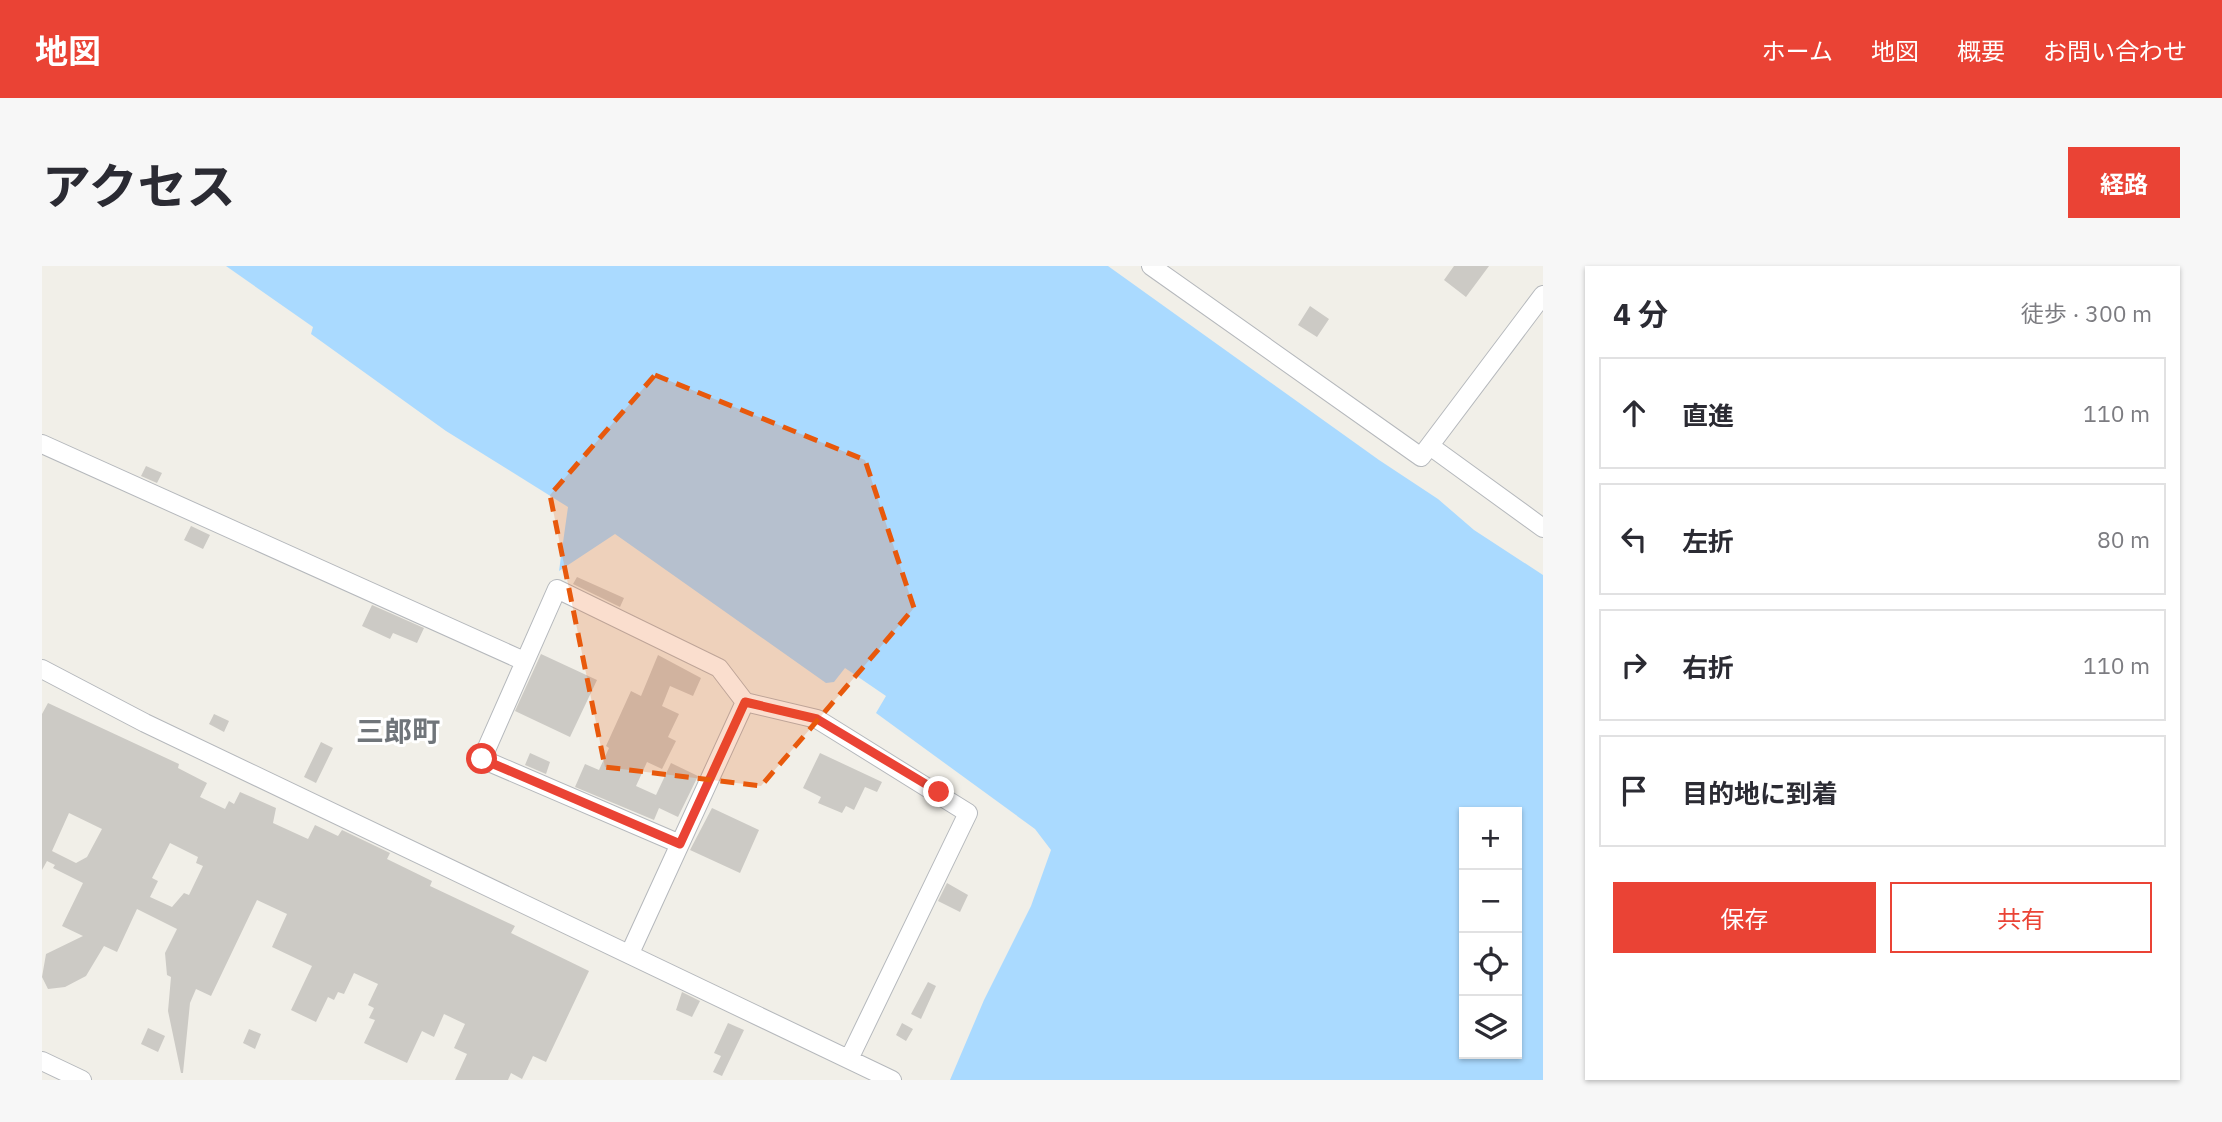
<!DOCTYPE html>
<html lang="ja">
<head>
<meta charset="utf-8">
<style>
	:root { --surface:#fff; --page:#f7f7f7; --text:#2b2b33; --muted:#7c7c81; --line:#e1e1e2; --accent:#ea4335 }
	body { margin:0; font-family:"IBM Plex Sans","Noto Sans JP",sans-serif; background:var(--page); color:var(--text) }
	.controls { position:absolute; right:21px; bottom:21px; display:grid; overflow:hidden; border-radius:0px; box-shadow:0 2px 5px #0004 }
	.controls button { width:63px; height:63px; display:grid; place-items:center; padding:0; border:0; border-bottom:2px solid var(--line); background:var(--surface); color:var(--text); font:35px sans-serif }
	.stop { position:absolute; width:21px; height:21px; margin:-16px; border:5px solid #ea4335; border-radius:50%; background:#fff }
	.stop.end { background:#ea4335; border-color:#fff; box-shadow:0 2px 7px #0008 }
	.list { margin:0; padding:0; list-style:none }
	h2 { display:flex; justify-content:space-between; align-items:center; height:91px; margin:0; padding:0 28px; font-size:30px }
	h2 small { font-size:23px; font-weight:400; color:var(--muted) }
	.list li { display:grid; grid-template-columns:46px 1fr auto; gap:21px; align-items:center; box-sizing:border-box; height:112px; margin:0 14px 14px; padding:0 14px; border:2px solid var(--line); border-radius:0px }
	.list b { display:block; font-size:26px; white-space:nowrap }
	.list em { font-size:23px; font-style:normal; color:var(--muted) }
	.actions { display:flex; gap:14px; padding:21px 28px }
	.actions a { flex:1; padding:16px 0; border:2px solid var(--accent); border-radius:0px; text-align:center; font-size:24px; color:var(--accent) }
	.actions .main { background:var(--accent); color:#fff }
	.icon { flex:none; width:38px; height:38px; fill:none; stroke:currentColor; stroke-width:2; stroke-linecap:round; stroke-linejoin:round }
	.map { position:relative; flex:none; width:1501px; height:814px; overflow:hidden; border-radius:0px }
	header { display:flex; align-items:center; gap:42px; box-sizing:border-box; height:98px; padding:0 35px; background:var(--accent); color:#fff }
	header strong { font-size:33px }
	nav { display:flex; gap:38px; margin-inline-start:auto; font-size:24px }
	.intro { display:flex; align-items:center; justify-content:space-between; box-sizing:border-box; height:168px; padding:0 42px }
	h1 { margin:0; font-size:49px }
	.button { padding:18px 32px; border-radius:0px; background:var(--accent); color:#fff; font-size:24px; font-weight:700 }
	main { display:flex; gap:42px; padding:0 42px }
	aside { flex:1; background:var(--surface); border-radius:0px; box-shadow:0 2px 5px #0004 }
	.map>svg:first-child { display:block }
	.water { fill:#aadaff; fill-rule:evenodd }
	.building { fill:#cccac5; fill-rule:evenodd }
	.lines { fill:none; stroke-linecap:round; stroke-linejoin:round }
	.minor-casing { stroke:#b5b8bc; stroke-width:20 }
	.minor { stroke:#fff; stroke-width:18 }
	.route { stroke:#ea4335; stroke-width:9 }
	.marked { fill:#e8590c; fill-opacity:0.2; stroke:#e8590c; stroke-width:5; stroke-dasharray:14 9; stroke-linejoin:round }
	.labels { text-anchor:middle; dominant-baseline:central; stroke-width:6; stroke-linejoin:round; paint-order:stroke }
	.quarter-label { font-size:28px; font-weight:bold; fill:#70757a; stroke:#fff }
</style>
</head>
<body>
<header>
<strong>地図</strong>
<nav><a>ホーム</a><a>地図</a><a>概要</a><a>お問い合わせ</a></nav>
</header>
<div class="intro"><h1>アクセス</h1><a class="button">経路</a></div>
<main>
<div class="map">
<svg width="1501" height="814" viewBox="0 0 1501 814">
	<rect width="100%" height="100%" fill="#f1efe8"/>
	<path class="water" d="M 184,0 L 1066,0 L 1337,194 L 1396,233 L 1432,264 L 1501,309 L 1501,814 L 908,814 L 942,734 L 989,640 L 1009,584 L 993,563 L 834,447 L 844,430 L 803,402 L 792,416 L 784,417 L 573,268 L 517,305 L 526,241 L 404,165 L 269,68 L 271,61 ZM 1475,546 L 1475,788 L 1422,788 L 1422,546 Z"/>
	<path class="building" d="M 1412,0 L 1447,0 L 1424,31 L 1402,14 Z
		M 1268,40 L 1287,53 L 1275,71 L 1256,59 Z
		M 104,200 L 120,207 L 115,217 L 99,210 Z
		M 149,260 L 168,269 L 161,283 L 142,274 Z
		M 535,311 L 582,332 L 578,341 L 531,318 Z
		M 330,339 L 382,362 L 375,377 L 351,367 L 348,373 L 320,360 Z
		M 499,388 L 555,414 L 528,471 L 473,445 Z
		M 616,389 L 659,412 L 651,430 L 628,420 L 620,440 L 637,448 L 626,471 L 634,475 L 620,503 L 605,496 L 594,520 L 614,529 L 629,497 L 656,510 L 636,551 L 617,542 L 612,554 L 533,521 L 543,498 L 557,504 L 567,482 L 564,480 L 589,425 L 599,430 Z
		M 6,437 L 137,498 L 136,502 L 165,517 L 158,531 L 183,543 L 187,535 L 192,538 L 198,526 L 234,542 L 231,557 L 266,573 L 273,559 L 296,570 L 300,564 L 348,587 L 345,593 L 390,615 L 388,620 L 473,660 L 469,667 L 547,705 L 504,796 L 491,790 L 480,813 L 469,807 L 466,814 L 413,814 L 425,788 L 412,782 L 423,758 L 402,748 L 392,771 L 380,765 L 365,797 L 322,777 L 333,754 L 327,752 L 332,742 L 326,739 L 336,718 L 312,707 L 302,728 L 296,726 L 292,734 L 286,731 L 274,756 L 249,744 L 270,700 L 230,681 L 245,648 L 215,634 L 169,730 L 154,723 L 148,737 L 141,807 L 139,807 L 126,745 L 129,711 L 125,709 L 123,687 L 135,663 L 95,643 L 75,686 L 62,680 L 44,710 L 23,721 L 6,723 L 0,711 L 4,688 L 41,670 L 20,660 L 41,617 L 11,602 L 13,599 L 5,595 L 0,604 L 0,448 ZM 27,547 L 60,563 L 45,591 L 34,597 L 10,585 ZM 128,577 L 156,591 L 154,597 L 161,600 L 147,629 L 142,627 L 130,641 L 108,631 L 116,615 L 110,612 Z
		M 172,448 L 187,455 L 182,466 L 167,458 Z
		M 279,476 L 291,482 L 274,517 L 262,511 Z
		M 488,487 L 508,496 L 504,508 L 483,499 Z
		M 778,487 L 840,516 L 835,526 L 823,521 L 812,544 L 804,540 L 800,547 L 776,537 L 779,531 L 761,522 Z
		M 670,542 L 717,564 L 698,607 L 648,584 Z
		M 905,617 L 926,629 L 918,646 L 896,635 Z
		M 886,716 L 894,720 L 879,753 L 869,748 Z
		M 640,726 L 658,735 L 650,751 L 634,744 Z
		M 686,757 L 702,764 L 680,810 L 671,806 L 679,790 L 672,787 Z
		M 860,757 L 871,763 L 864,775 L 854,769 Z
		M 106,762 L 123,770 L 116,786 L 99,778 Z
		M 207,763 L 219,768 L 213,783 L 201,777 Z"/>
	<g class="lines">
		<defs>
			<path id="minor" d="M 1109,0 L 1379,191 L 1501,29
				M 0,178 L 482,395
				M 1388,180 L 1501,262
				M 0,403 L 103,457 L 850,814
				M 638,578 L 440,493 L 515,323 L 677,402 L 703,436 L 775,453 L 926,547 L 807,793
				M 588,687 L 703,436
				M 0,795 L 40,814"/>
		</defs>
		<use href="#minor" class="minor-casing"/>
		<use href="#minor" class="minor"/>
	</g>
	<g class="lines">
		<path class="route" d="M 440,493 L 638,578 L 703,436 L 775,453 L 897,526"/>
	</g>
	<path class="marked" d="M 613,109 L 823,194 L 872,342 L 719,520 L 563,501 L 508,229 Z"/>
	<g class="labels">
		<g class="quarter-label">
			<text x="356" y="464">三郎町</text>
		</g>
	</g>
</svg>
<div class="controls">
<button>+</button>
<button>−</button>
<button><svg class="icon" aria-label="locate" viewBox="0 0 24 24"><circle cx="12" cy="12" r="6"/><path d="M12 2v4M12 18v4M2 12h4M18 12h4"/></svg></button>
<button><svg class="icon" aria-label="layers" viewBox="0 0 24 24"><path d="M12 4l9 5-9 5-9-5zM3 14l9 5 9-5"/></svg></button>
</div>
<div class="stop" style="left:440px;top:493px"></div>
<div class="stop end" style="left:897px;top:526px"></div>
</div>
<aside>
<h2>4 分<small>徒歩 · 300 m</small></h2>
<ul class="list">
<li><svg class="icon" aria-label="ahead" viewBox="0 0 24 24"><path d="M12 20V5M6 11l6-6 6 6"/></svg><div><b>直進</b></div><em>110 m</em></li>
<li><svg class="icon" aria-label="left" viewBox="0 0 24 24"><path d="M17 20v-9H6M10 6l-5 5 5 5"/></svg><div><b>左折</b></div><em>80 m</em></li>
<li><svg class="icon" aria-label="right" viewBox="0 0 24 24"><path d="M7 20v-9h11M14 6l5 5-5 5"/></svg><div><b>右折</b></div><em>110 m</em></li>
<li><svg class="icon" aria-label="arrive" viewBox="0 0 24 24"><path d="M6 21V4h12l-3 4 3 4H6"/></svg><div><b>目的地に到着</b></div></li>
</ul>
<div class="actions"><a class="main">保存</a><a>共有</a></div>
</aside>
</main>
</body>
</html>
